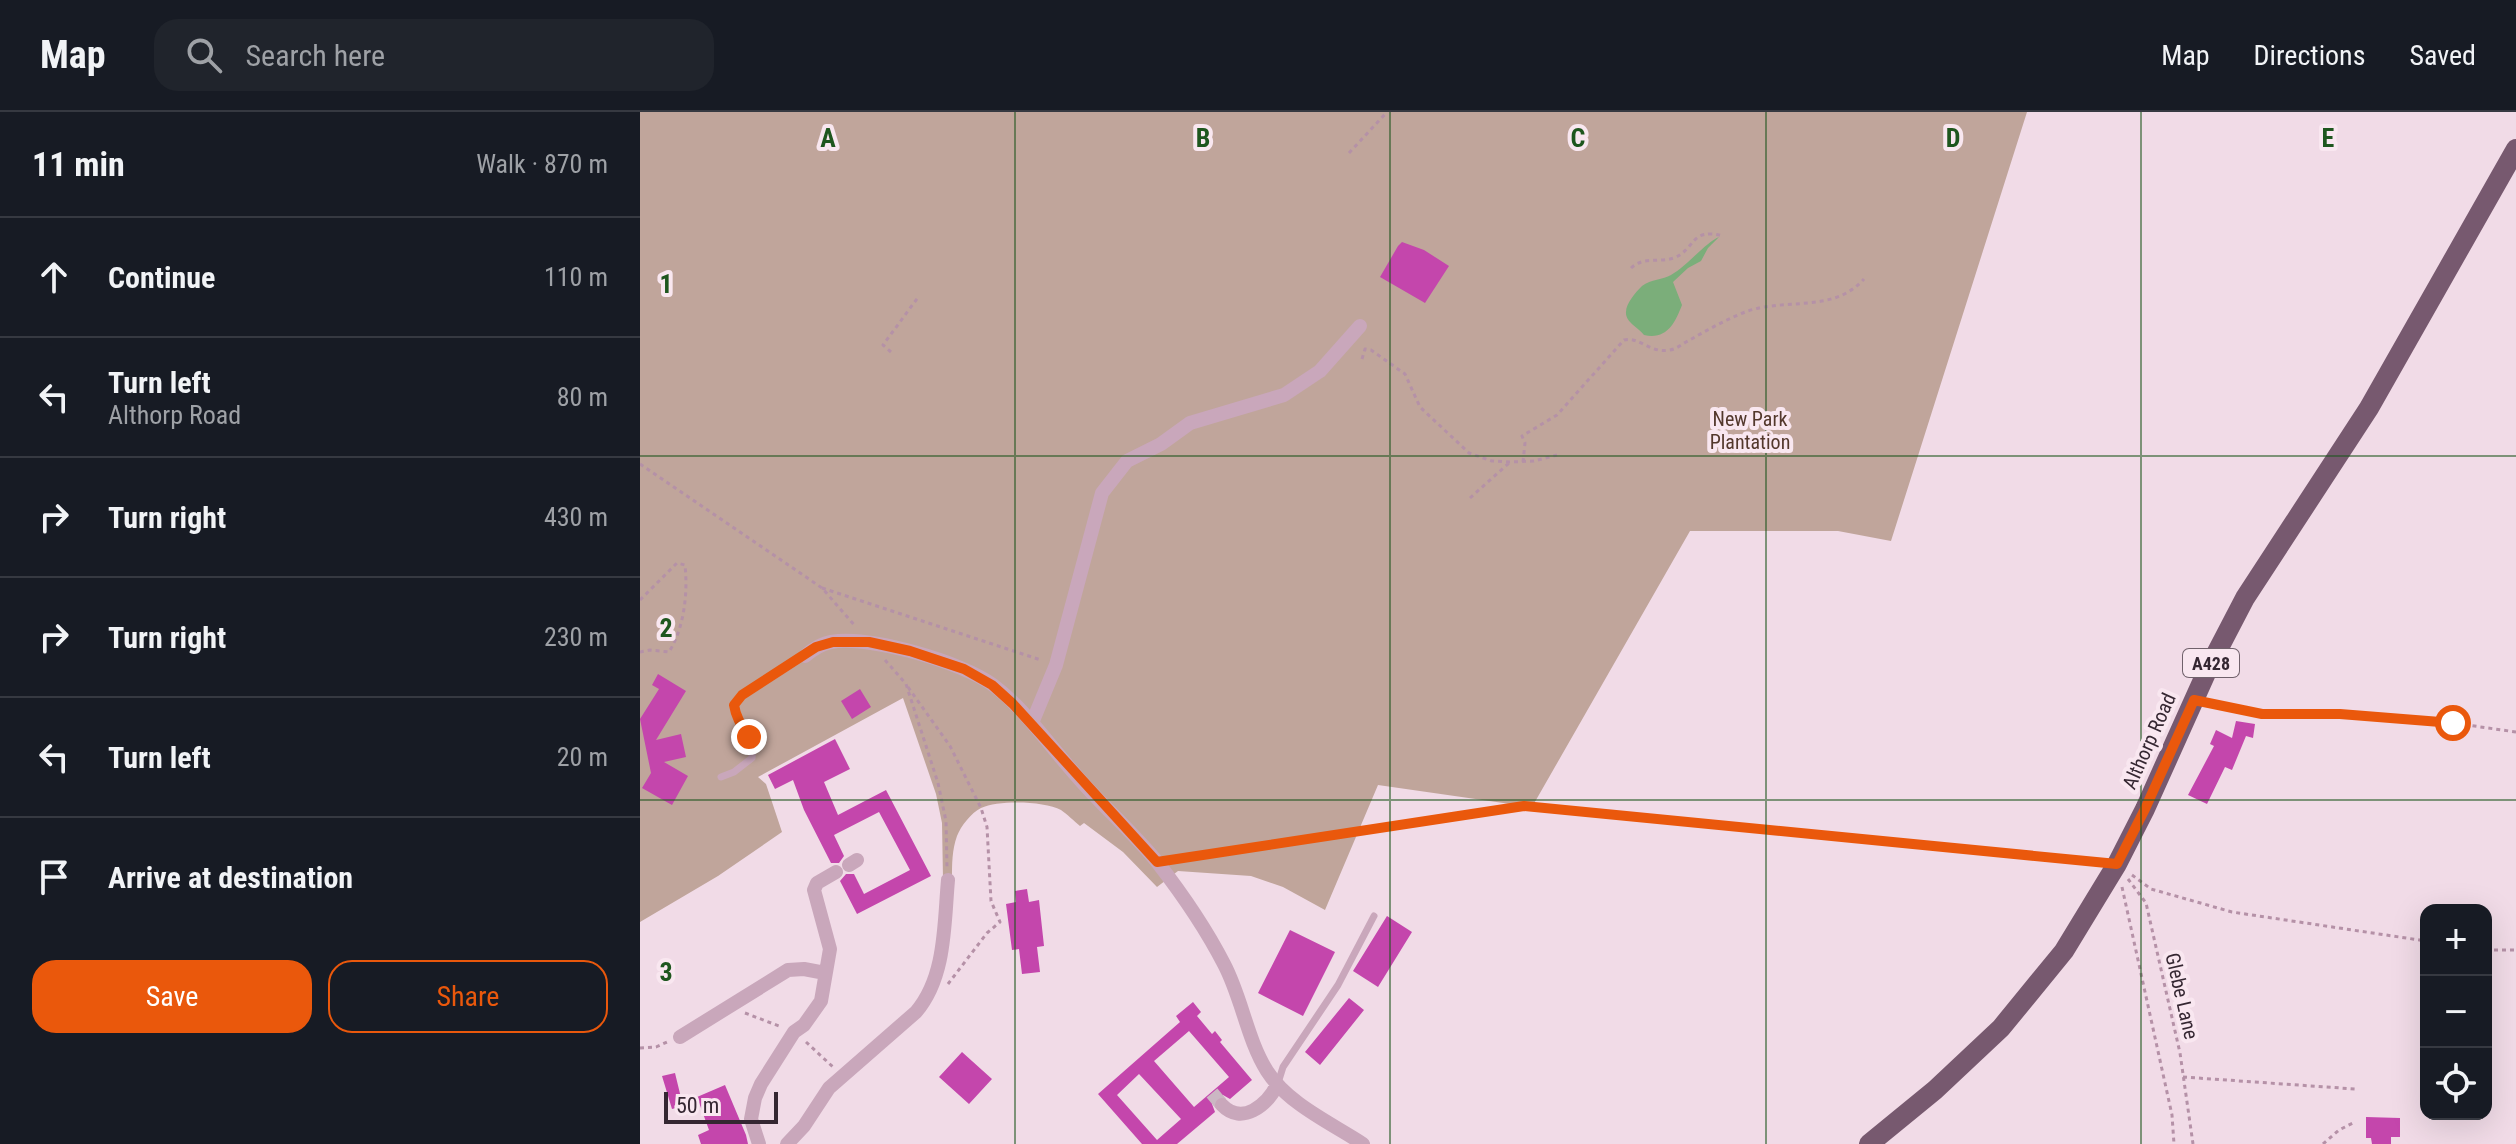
<!DOCTYPE html>
<html lang="en">
<head>
<meta charset="utf-8">
<style>
	:root { --surface:#171b24; --page:#20242c; --text:#f1f3f6; --muted:#9ea1a6; --line:#363941; --accent:#ea580c }
	body { margin:0; font-family:"Roboto Condensed",sans-serif; background:var(--page); color:var(--text) }
	.controls { position:absolute; right:24px; bottom:24px; display:grid; overflow:hidden; border-radius:16px; box-shadow:0 8px 32px #0002 }
	.controls button { width:72px; height:72px; display:grid; place-items:center; padding:0; border:0; border-bottom:2px solid var(--line); background:var(--surface); color:var(--text); font:40px sans-serif }
	.scale { position:absolute; left:24px; bottom:20px; width:114px; box-sizing:border-box; padding-left:8px; border:4px solid #352732; border-top:0; font-size:22px; line-height:28px; white-space:nowrap; color:#352732; -webkit-text-stroke:6px #f9e7f0; paint-order:stroke }
	.stop { position:absolute; width:24px; height:24px; margin:-18px; border:6px solid #ea580c; border-radius:50%; background:#fff }
	.stop.end { background:#ea580c; border-color:#fff; box-shadow:0 2px 8px #0008 }
	.list { margin:0; padding:0; list-style:none }
	h2 { display:flex; justify-content:space-between; align-items:center; height:104px; margin:0; padding:0 32px; font-size:34px }
	h2 small { font-size:26px; font-weight:400; color:var(--muted) }
	.list li { display:grid; grid-template-columns:52px 1fr auto; gap:24px; align-items:center; box-sizing:border-box; height:120px; padding:0 32px; border-top:2px solid var(--line) }
	.list b { display:block; font-size:30px; white-space:nowrap }
	.list p { margin:0; font-size:26px; white-space:nowrap; color:var(--muted) }
	.list em { font-size:26px; font-style:normal; color:var(--muted) }
	.actions { display:flex; gap:16px; padding:24px 32px }
	.actions a { flex:1; padding:18px 0; border:2px solid var(--accent); border-radius:24px; text-align:center; font-size:28px; color:var(--accent) }
	.actions .main { background:var(--accent); color:#fff }
	.icon { flex:none; width:44px; height:44px; fill:none; stroke:currentColor; stroke-width:2; stroke-linecap:round; stroke-linejoin:round }
	.map { position:relative; flex:none; width:1876px; height:1032px; overflow:hidden }
	header { display:flex; align-items:center; gap:48px; box-sizing:border-box; height:112px; padding:0 40px; background:var(--surface); border-bottom:2px solid var(--line) }
	header strong { font-size:38px }
	nav { display:flex; gap:44px; margin-inline-start:auto; font-size:28px }
	.search { width:560px; height:72px; background:var(--page); display:flex; align-items:center; gap:20px; box-sizing:border-box; padding:0 28px; border-radius:24px; color:var(--muted); font-size:30px }
	main { display:flex }
	aside { flex:1; background:var(--surface) }
	.map>svg:first-child { display:block }
	.green { fill:#c0a59b }
	.water { fill:#7bae7a }
	.building { fill:#c446ac; fill-rule:evenodd }
	.lines { fill:none; stroke-linecap:round; stroke-linejoin:round }
	.minor-tunnel { stroke:#cbb7c3; stroke-width:14; stroke-dasharray:14 7; stroke-linecap:butt }
	.path { stroke:#b591a7; stroke-width:3; stroke-dasharray:4 4; stroke-linecap:butt }
	.service { stroke:#c9a7bb; stroke-width:7 }
	.minor { stroke:#c9a7bb; stroke-width:14 }
	.primary { stroke:#77596f; stroke-width:20 }
	.route { stroke:#ea580c; stroke-width:10 }
	.grid { fill:none; stroke:#1e561e; stroke-width:2; stroke-opacity:0.55 }
	.labels { text-anchor:middle; dominant-baseline:central; stroke-width:8; stroke-linejoin:round; paint-order:stroke }
	.shield { fill:#f9e7f0; stroke:#70616b; stroke-width:2 }
	.shield-label { font-size:18px; font-weight:bold; fill:#352732 }
	.park-label { font-size:20px; fill:#53382c; stroke:#f9e7f0 }
	.street-label { font-size:20px; fill:#352732; stroke:#f9e7f0 }
	.grid-label { font-size:26px; text-anchor:middle; font-weight:bold; fill:#1e561e; stroke:#f9e7f0; stroke-width:8; stroke-linejoin:round; paint-order:stroke }
</style>
</head>
<body>
<header>
<strong>Map</strong>
<div class="search"><svg class="icon" aria-label="search" viewBox="0 0 24 24"><circle cx="10" cy="10" r="6"/><path d="M15 15l6 6"/></svg>Search here</div>
<nav><a>Map</a><a>Directions</a><a>Saved</a></nav>
</header>
<main>
<aside>
<h2>11 min<small>Walk · 870 m</small></h2>
<ul class="list">
<li><svg class="icon" aria-label="ahead" viewBox="0 0 24 24"><path d="M12 20V5M6 11l6-6 6 6"/></svg><div><b>Continue</b></div><em>110 m</em></li>
<li><svg class="icon" aria-label="left" viewBox="0 0 24 24"><path d="M17 20v-9H6M10 6l-5 5 5 5"/></svg><div><b>Turn left</b><p>Althorp Road</p></div><em>80 m</em></li>
<li><svg class="icon" aria-label="right" viewBox="0 0 24 24"><path d="M7 20v-9h11M14 6l5 5-5 5"/></svg><div><b>Turn right</b></div><em>430 m</em></li>
<li><svg class="icon" aria-label="right" viewBox="0 0 24 24"><path d="M7 20v-9h11M14 6l5 5-5 5"/></svg><div><b>Turn right</b></div><em>230 m</em></li>
<li><svg class="icon" aria-label="left" viewBox="0 0 24 24"><path d="M17 20v-9H6M10 6l-5 5 5 5"/></svg><div><b>Turn left</b></div><em>20 m</em></li>
<li><svg class="icon" aria-label="arrive" viewBox="0 0 24 24"><path d="M6 21V4h12l-3 4 3 4H6"/></svg><div><b>Arrive at destination</b></div></li>
</ul>
<div class="actions"><a class="main">Save</a><a>Share</a></div>
</aside>
<div class="map">
<svg width="1876" height="1032" viewBox="0 0 1876 1032">
	<rect width="100%" height="100%" fill="#f1dbe7"/>
	<path class="green" d="M 0,0 L 1387,0 L 1251,429 L 1198,419 L 1050,419 L 892,695 L 738,673 L 685,798 L 643,775 L 611,764 L 538,759 L 517,775 L 483,740 L 444,711 L 440,714 C 434,709 427,702 421,698 C 404,689 359,688 341,696 C 331,701 321,714 317,724 C 312,738 312,752 312,767 L 303,767 L 302,711 L 296,682 L 263,586 L 118,665 L 126,672 L 142,720 L 78,764 L 0,810 Z"/>
	<path class="water" d="M 1079,125 L 1068,136 L 1061,149 L 1048,156 L 1033,170 L 1042,193 C 1035,211 1027,228 1004,223 C 999,216 985,210 986,200 C 986,191 996,180 1002,174 C 1011,167 1023,168 1031,163 C 1047,154 1066,130 1079,125 Z"/>
	<path class="building" d="M 762,130 L 784,138 L 809,154 L 785,191 L 740,165 L 758,134 Z
		M 18,562 L 46,579 L 16,628 L 41,622 L 46,645 L 24,650 L 48,664 L 32,693 L 2,676 L 11,661 L 0,607 L 19,577 L 12,573 Z
		M 220,577 L 231,595 L 212,607 L 201,589 Z
		M 1596,609 L 1615,612 L 1613,626 L 1606,624 L 1592,658 L 1585,655 L 1567,692 L 1548,683 L 1574,634 L 1570,632 L 1576,618 L 1592,626 Z
		M 195,627 L 210,657 L 184,670 L 198,703 L 246,678 L 291,764 L 217,802 L 200,769 L 206,762 L 214,762 L 224,782 L 270,758 L 239,700 L 194,723 L 204,744 L 199,751 L 191,751 L 164,698 L 153,668 L 135,677 L 128,663 Z
		M 387,777 L 389,790 L 399,788 L 404,834 L 397,835 L 400,860 L 382,862 L 379,837 L 372,838 L 366,792 L 376,790 L 375,779 Z
		M 747,804 L 772,820 L 738,875 L 713,859 Z
		M 650,818 L 695,840 L 663,904 L 618,881 Z
		M 709,886 L 724,898 L 680,953 L 665,940 Z
		M 553,890 L 561,900 L 557,904 L 572,922 L 575,919 L 582,928 L 580,930 L 612,968 L 590,987 L 583,983 L 575,986 L 572,992 L 575,1000 L 537,1032 L 502,1032 L 458,982 L 540,910 L 536,904 ZM 549,919 L 589,965 L 554,995 L 514,949 ZM 499,962 L 541,1007 L 517,1028 L 477,983 Z
		M 322,940 L 352,967 L 329,992 L 299,965 Z
		M 35,961 L 43,994 L 32,997 L 22,964 Z
		M 85,973 L 106,1023 L 108,1032 L 61,1032 L 58,1023 L 69,1018 L 57,985 Z
		M 1726,1005 L 1760,1006 L 1760,1025 L 1751,1025 L 1751,1032 L 1732,1032 L 1731,1026 L 1726,1026 Z"/>
	<g class="lines">
		<path class="minor-tunnel" d="M 572,981 L 582,993"/>
		<path class="path" d="M 709,41 L 747,0
			M 991,156 C 1004,144 1018,151 1034,146 C 1056,137 1050,115 1083,124
			M 251,240 L 243,233 L 279,184
			M 722,247 L 725,237 L 731,238 L 765,262 L 780,295 L 829,341 L 852,349 L 870,350 L 894,349 L 917,343
			M 883,350 L 885,331 L 882,324 L 917,303 L 984,228 C 999,224 1010,242 1030,238 C 1036,237 1041,233 1046,230 C 1066,219 1086,207 1108,199 C 1146,186 1194,201 1224,167
			M 0,352 L 182,476 L 216,515
			M 830,386 L 869,351
			M 182,476 L 401,548
			M 0,488 L 37,451 L 45,453 C 48,482 44,516 29,540 L 10,538 L 0,540
			M 245,548 L 266,572 L 298,671 L 306,709 L 307,755
			M 268,575 L 310,634 L 341,696 L 347,715 L 351,789 L 360,810 L 347,821 L 308,872
			M 1570,592 L 1622,602 L 1700,602 L 1813,611 L 1876,620
			M 534,747 L 884,694 L 1460,750
			M 1492,763 L 1511,777 L 1592,800 L 1786,829
			M 1488,767 L 1506,791 L 1540,941 L 1553,1032
			M 1482,775 L 1532,1003 L 1534,1032
			M 1846,838 L 1876,838
			M 105,901 L 139,914
			M 166,930 L 193,955
			M 0,936 L 16,935 L 27,930
			M 1543,965 L 1715,977
			M 1683,1032 L 1699,1018 L 1713,1011"/>
		<path class="service" d="M 81,665 L 94,660 L 112,646 C 115,624 87,607 98,587 L 165,544
			M 638,971 L 643,955 L 698,873 L 734,804"/>
		<path class="minor" d="M 165,544 C 173,537 180,532 191,530 C 229,523 322,550 353,573 C 385,597 409,633 435,662 C 461,693 493,720 518,751 C 542,782 566,817 584,852 C 602,886 607,927 627,959 C 648,992 691,1011 723,1032
			M 392,611 L 416,553 L 462,381 L 487,349 L 521,332 L 550,311 L 644,283 L 680,259 L 720,214
			M 209,753 L 217,748
			M 40,925 L 148,858 L 164,857 L 185,861
			M 582,993 C 602,1014 627,993 637,973
			M 119,1032 L 111,1007 L 115,986 L 121,972 L 154,920 L 164,913 L 181,889 L 190,837 L 174,778 L 177,771 L 196,760
			M 147,1032 L 164,1014 L 189,976 L 276,900 C 306,865 304,812 308,768"/>
		<path class="primary" d="M 1229,1032 L 1295,978 L 1361,916 L 1424,839 L 1477,752 L 1505,697 L 1567,559 L 1605,486 L 1729,296 L 1876,37"/>
	</g>
	<g class="lines">
		<path class="route" d="M 109,625 C 102,614 96,606 94,593 L 102,583 L 176,535 L 193,530 L 229,530 L 270,539 L 324,557 L 352,573 L 373,592 L 517,750 L 884,694 L 1477,752 L 1505,697 L 1554,588 L 1622,602 L 1700,602 L 1813,611"/>
	</g>
	<path class="grid" d="M 375,0 L 375,1032M 750,0 L 750,1032M 1126,0 L 1126,1032M 1501,0 L 1501,1032M 0,344 L 1876,344M 0,688 L 1876,688"/>
	<g class="labels">
		<rect class="shield" x="1543" y="537" width="56" height="28" rx="6"/>
		<g class="shield-label">
			<text x="1571" y="551">A428</text>
		</g>
		<g class="park-label">
			<text x="1110" y="307">New Park<tspan x="1110" dy="23">Plantation</tspan></text>
		</g>
		<g class="street-label">
			<text transform="translate(1509 629) rotate(-66)">Althorp Road</text>
			<text transform="translate(1542 884) rotate(77)">Glebe Lane</text>
		</g>
	</g>
	<g class="grid-label">
		<text x="188" y="35">A</text>
		<text x="563" y="35">B</text>
		<text x="938" y="35">C</text>
		<text x="1313" y="35">D</text>
		<text x="1688" y="35">E</text>
		<text x="26" y="181">1</text>
		<text x="26" y="525">2</text>
		<text x="26" y="869">3</text>
	</g>
</svg>
<div class="controls">
<button>+</button>
<button>−</button>
<button><svg class="icon" aria-label="locate" viewBox="0 0 24 24"><circle cx="12" cy="12" r="6"/><path d="M12 2v4M12 18v4M2 12h4M18 12h4"/></svg></button>
</div>
<div class="scale">50 m</div>
<div class="stop" style="left:1813px;top:611px"></div>
<div class="stop end" style="left:109px;top:625px"></div>
</div>
</main>
</body>
</html>
